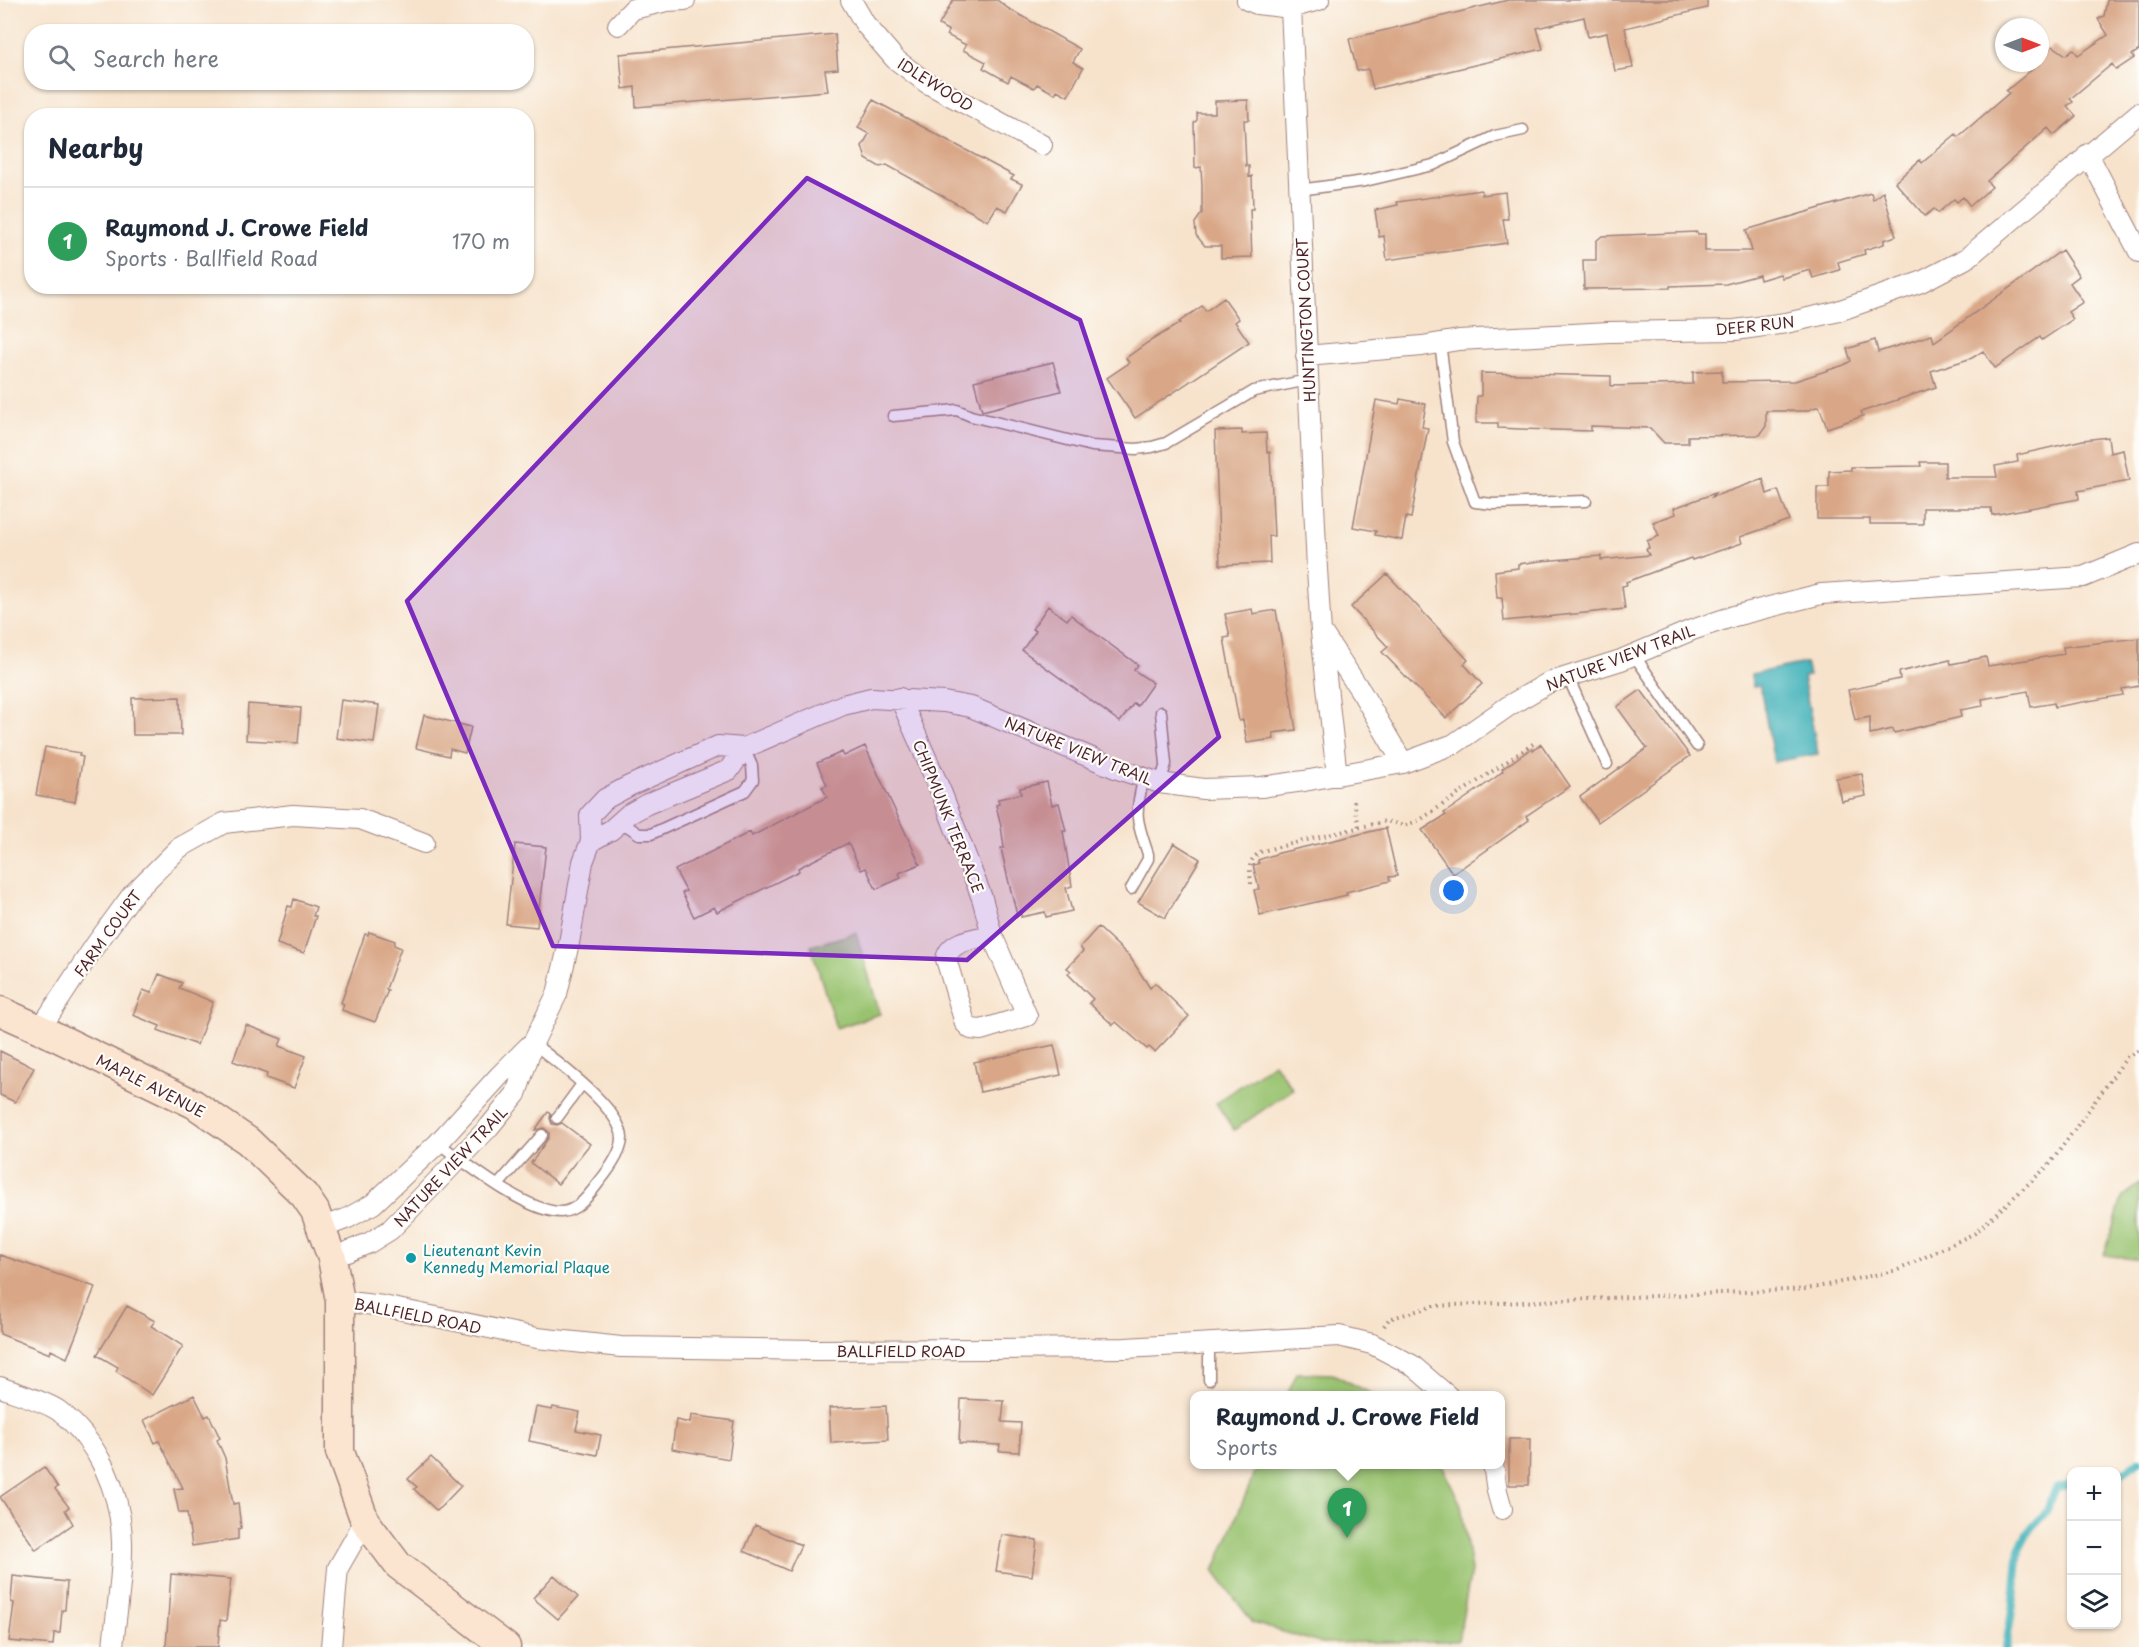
<!DOCTYPE html>
<html lang="en">
<head>
<meta charset="utf-8">
<style>
	:root { --surface:#fff; --page:#f6f6f7; --text:#1f2937; --muted:#747a83; --line:#e0e1e3; --accent:#d93025 }
	body { margin:0; font-family:"Playpen Sans",sans-serif; background:var(--page); color:var(--text) }
	.controls { position:absolute; right:18px; bottom:18px; display:grid; overflow:hidden; border-radius:12px; box-shadow:0 2px 4px #0004 }
	.controls button { width:54px; height:54px; display:grid; place-items:center; padding:0; border:0; border-bottom:2px solid var(--line); background:var(--surface); color:var(--text); font:30px sans-serif }
	.compass { position:absolute; left:1995px; top:18px; width:54px; height:54px; border-radius:50%; background:var(--surface); box-shadow:0 2px 4px #0004; rotate:90deg }
	.you { position:absolute; left:1454px; top:891px; width:21px; height:21px; margin:-15px; border:4px solid #fff; border-radius:50%; background:#1a73e8; box-shadow:0 0 0 9px #1a73e833 }
	.badge { display:grid; place-items:center; width:39px; height:39px; border-radius:50%; background:var(--accent); color:#fff; font-size:20px; font-weight:700 }
	.pin { position:absolute; translate:-50% -50px; filter:drop-shadow(0 2px 3px #0008) }
	.pin::after { content:''; position:absolute; top:32px; width:21px; height:18px; background:inherit; clip-path:polygon(0 0,100% 0,50% 100%) }
	.popup { position:absolute; left:1190px; top:1391px; width:315px; height:78px; box-sizing:border-box; display:grid; place-content:center; border-radius:12px; background:var(--surface); filter:drop-shadow(0 2px 4px #0005); font-size:20px; white-space:nowrap; color:var(--muted) }
	.popup b { font-size:22px; color:var(--text) }
	.popup::after { content:''; position:absolute; left:50%; top:100%; margin-left:-12px; border:12px solid transparent; border-top-color:var(--surface) }
	.list { margin:0; padding:0; list-style:none }
	h2 { display:flex; justify-content:space-between; align-items:center; height:78px; margin:0; padding:0 24px; font-size:26px }
	h2 small { font-size:20px; font-weight:400; color:var(--muted) }
	.list li { display:grid; grid-template-columns:39px 1fr auto; gap:18px; align-items:center; box-sizing:border-box; height:108px; padding:0 24px; border-top:2px solid var(--line) }
	.list b { display:block; font-size:22px; white-space:nowrap }
	.list p { margin:0; font-size:20px; white-space:nowrap; color:var(--muted) }
	.list em { font-size:20px; font-style:normal; color:var(--muted) }
	.icon { flex:none; width:33px; height:33px; fill:none; stroke:currentColor; stroke-width:2; stroke-linecap:round; stroke-linejoin:round }
	.map { position:relative; flex:none; width:2139px; height:1647px; overflow:hidden }
	.search { position:absolute; background:var(--surface); box-shadow:0 2px 4px #0004; left:24px; top:24px; width:510px; height:66px; display:flex; align-items:center; gap:15px; box-sizing:border-box; padding:0 21px; border-radius:24px; color:var(--muted); font-size:22px }
	.panel { position:absolute; background:var(--surface); box-shadow:0 2px 4px #0004; left:24px; top:108px; width:510px; height:186px; border-radius:24px }
	.map>svg:first-child { display:block }
	.green { fill:#98c26e; stroke:#71704c; stroke-width:1.5 }
	.water { fill:#42b2ba; stroke:#466872; stroke-width:1.5 }
	.lines { fill:none; stroke-linecap:round; stroke-linejoin:round }
	.stream { stroke:#42b2ba; stroke-width:8 }
	.building { fill:#d9a787 }
	.lane-casing { stroke:#a0817c; stroke-width:13 }
	.street-casing { stroke:#a0817c; stroke-width:22 }
	.secondary-casing { stroke:#a0817c; stroke-width:31 }
	.path { stroke:#a0817c; stroke-width:4; stroke-dasharray:1.5 4.5; stroke-linecap:butt }
	.lane { stroke:#fff; stroke-width:10 }
	.street { stroke:#fff; stroke-width:20 }
	.secondary { stroke:#fce5d0; stroke-width:28 }
	.marked { fill:#7b2cbf; fill-opacity:0.2; stroke:#7b2cbf; stroke-width:4.5; stroke-linejoin:round }
	.culture-dot { fill:#0f9aa8; stroke:#fdfcf7; stroke-width:2 }
	.labels { text-anchor:middle; dominant-baseline:central; stroke-width:4.5; stroke-linejoin:round; paint-order:stroke }
	.street-label { font-size:15px; fill:#4a1f2b; stroke:#fdfcf7 }
	.culture-label { font-size:15px; fill:#0d838f; stroke:#fdfcf7; text-anchor:start }
</style>
</head>
<body>
<div class="map">
<svg width="2139" height="1647" viewBox="0 0 2139 1647">
	<rect width="100%" height="100%" fill="#fdfcf7"/>
	<filter id="ink" filterUnits="userSpaceOnUse"><feTurbulence type="fractalNoise" baseFrequency=".0167" numOctaves="2"/><feDisplacementMap in="SourceGraphic" scale="12" xChannelSelector="R" yChannelSelector="G"/><feConvolveMatrix kernelMatrix="1 2 1 2 8 2 1 2 1" color-interpolation-filters="sRGB"/></filter>
	<filter id="wash" filterUnits="userSpaceOnUse"><feTurbulence type="fractalNoise" baseFrequency=".008" numOctaves="4" result="noise"/><feDisplacementMap in="SourceGraphic" scale="24" xChannelSelector="R" yChannelSelector="G"/><feGaussianBlur stdDeviation="1.35" result="paint"/><feColorMatrix in="noise" values="0 0 0 0 0 0 0 0 0 0 0 0 0 0 0 0 0 1.4 0 .05"/><feComposite in="paint" operator="in"/></filter>
	<g filter="url(#wash)">
		<rect width="100%" height="100%" fill="#f7e3cc"/>
		<path class="green" d="M 856,933 L 880,1014 L 836,1028 L 811,946 Z
			M 1274,1063 L 1293,1089 L 1234,1130 L 1216,1103 Z
			M 2139,1184 L 2139,1260 L 2104,1255 L 2123,1196 Z
			M 1297,1373 L 1333,1374 L 1374,1395 L 1287,1395 Z
			M 1258,1465 L 1442,1465 L 1461,1505 L 1471,1571 L 1458,1641 L 1320,1643 L 1253,1623 L 1214,1571 Z"/>
		<path class="water" d="M 1806,663 L 1809,676 L 1803,677 L 1818,754 L 1774,762 L 1760,686 L 1753,687 L 1751,674 Z"/>
		<g class="lines">
			<path class="stream" d="M 2116,1473 L 2123,1473 L 2139,1461
				M 2006,1647 L 2014,1599 L 2019,1549 L 2028,1532 L 2046,1513 L 2056,1488 L 2072,1483"/>
		</g>
		<g id="blocks">
			<path class="building" d="M 953,0 L 997,0 L 1009,9 L 1080,49 L 1073,62 L 1083,68 L 1068,96 L 1057,90 L 1055,94 L 1037,84 L 1034,88 L 1011,76 L 1008,82 L 983,68 L 986,62 L 963,50 L 966,45 L 947,35 L 949,31 L 939,25 Z
				M 1508,0 L 1707,0 L 1707,8 L 1625,28 L 1633,68 L 1615,71 L 1607,33 L 1588,37 L 1584,17 L 1537,28 L 1543,49 L 1449,71 L 1373,89 L 1368,69 L 1357,71 L 1349,39 Z
				M 2107,0 L 2139,0 L 2139,50 L 2132,55 L 2134,58 L 2116,70 L 2112,64 L 2070,99 L 2073,102 L 2067,106 L 2076,116 L 2054,135 L 2048,128 L 2011,160 L 1987,181 L 1992,187 L 1970,206 L 1963,197 L 1957,202 L 1954,199 L 1938,213 L 1934,209 L 1925,216 L 1895,182 L 1920,160 L 1922,163 L 1956,134 L 1958,137 L 2009,93 L 2006,91 L 2040,63 L 2040,57 L 2053,46 L 2066,55 L 2073,49 L 2078,55 L 2108,35 L 2098,19 L 2104,16 Z
				M 835,34 L 838,69 L 825,70 L 828,91 L 636,107 L 635,87 L 623,89 L 620,54 Z
				M 873,100 L 1014,176 L 1011,179 L 1022,184 L 1007,211 L 997,206 L 988,221 L 887,165 L 880,167 L 866,159 L 862,146 L 869,134 L 858,128 Z
				M 1248,100 L 1249,120 L 1244,120 L 1246,166 L 1249,166 L 1249,177 L 1252,176 L 1253,209 L 1250,209 L 1252,257 L 1221,258 L 1221,246 L 1205,246 L 1196,235 L 1195,223 L 1202,213 L 1202,186 L 1201,167 L 1195,168 L 1194,123 L 1197,120 L 1197,113 L 1215,113 L 1215,101 Z
				M 1481,190 L 1482,195 L 1505,192 L 1508,219 L 1503,219 L 1507,243 L 1387,260 L 1384,236 L 1379,237 L 1375,210 L 1398,205 L 1397,202 Z
				M 1883,191 L 1896,236 L 1884,240 L 1884,244 L 1864,250 L 1865,254 L 1838,262 L 1840,270 L 1813,278 L 1810,270 L 1782,278 L 1780,274 L 1760,280 L 1759,275 L 1726,284 L 1670,286 L 1670,288 L 1584,289 L 1583,260 L 1596,260 L 1596,241 L 1602,236 L 1697,232 L 1698,234 L 1705,234 L 1705,251 L 1752,251 L 1746,230 L 1871,193 L 1873,200 Z
				M 2062,250 L 2079,276 L 2070,283 L 2083,302 L 2068,312 L 2073,319 L 2042,340 L 2040,337 L 1995,368 L 1983,351 L 1972,358 L 1931,371 L 1936,387 L 1861,412 L 1863,416 L 1827,428 L 1819,406 L 1806,411 L 1766,411 L 1766,426 L 1760,435 L 1688,436 L 1688,443 L 1664,443 L 1650,428 L 1591,426 L 1591,431 L 1520,429 L 1498,428 L 1498,423 L 1476,423 L 1477,396 L 1481,396 L 1481,373 L 1611,376 L 1611,386 L 1693,384 L 1693,372 L 1722,371 L 1722,382 L 1795,381 L 1844,365 L 1851,361 L 1847,349 L 1875,340 L 1878,352 L 1932,335 L 1934,342 Z
				M 1224,298 L 1239,319 L 1235,322 L 1249,342 L 1135,418 L 1107,378 L 1129,363 L 1126,358 L 1147,343 L 1180,323 L 1179,322 L 1202,306 L 1206,311 Z
				M 1053,362 L 1061,391 L 982,411 L 974,381 Z
				M 1400,399 L 1426,404 L 1422,427 L 1428,428 L 1411,518 L 1406,517 L 1402,540 L 1375,535 L 1376,531 L 1353,527 L 1376,400 L 1399,404 Z
				M 1242,430 L 1242,434 L 1266,433 L 1267,452 L 1270,452 L 1274,536 L 1269,536 L 1270,563 L 1220,565 L 1215,431 Z
				M 2108,437 L 2110,453 L 2123,450 L 2129,481 L 2078,491 L 2079,499 L 1992,515 L 1991,508 L 1923,508 L 1923,524 L 1870,524 L 1870,519 L 1817,519 L 1817,487 L 1829,487 L 1829,471 L 1851,470 L 1851,467 L 1921,466 L 1920,462 L 1945,462 L 1945,477 L 1997,477 L 1995,466 L 2018,462 L 2017,455 L 2083,440 Z
				M 1763,479 L 1767,494 L 1778,490 L 1789,520 L 1740,537 L 1742,543 L 1692,560 L 1691,558 L 1626,582 L 1627,585 L 1622,586 L 1625,609 L 1504,621 L 1502,598 L 1497,598 L 1495,571 L 1518,568 L 1518,564 L 1541,561 L 1601,556 L 1601,560 L 1649,555 L 1646,549 L 1649,548 L 1647,541 L 1659,536 L 1653,522 L 1676,514 L 1674,508 L 1715,493 L 1712,497 Z
				M 1387,574 L 1468,660 L 1464,664 L 1482,684 L 1446,718 L 1382,652 L 1388,647 L 1351,607 Z
				M 1048,606 L 1067,620 L 1071,615 L 1089,629 L 1138,665 L 1134,670 L 1153,683 L 1137,706 L 1134,703 L 1120,722 L 1022,650 L 1036,631 L 1032,629 Z
				M 1252,609 L 1253,614 L 1276,610 L 1296,730 L 1273,733 L 1274,739 L 1247,743 L 1243,720 L 1239,721 L 1224,638 L 1230,637 L 1225,614 Z
				M 2139,638 L 2139,686 L 2122,689 L 2123,695 L 2055,707 L 2054,703 L 2031,707 L 2028,691 L 1982,699 L 1983,706 L 1960,710 L 1961,717 L 1894,733 L 1893,729 L 1870,734 L 1870,717 L 1855,720 L 1848,690 L 1900,679 L 1899,672 L 1950,660 L 1951,664 L 1986,657 L 1988,666 L 2064,654 L 2063,647 Z
				M 1641,690 L 1690,756 L 1598,822 L 1580,797 L 1647,748 L 1617,707 Z
				M 180,697 L 181,735 L 133,735 L 132,698 Z
				M 341,700 L 379,705 L 374,743 L 336,738 Z
				M 248,704 L 301,708 L 298,743 L 246,740 Z
				M 424,715 L 471,727 L 465,753 L 450,749 L 449,756 L 416,748 Z
				M 1541,744 L 1570,786 L 1526,816 L 1529,820 L 1453,874 L 1422,830 L 1446,815 L 1444,813 L 1453,807 L 1496,777 L 1503,771 L 1502,769 L 1532,748 L 1533,750 Z
				M 865,746 L 920,864 L 899,873 L 901,878 L 876,889 L 866,868 L 861,870 L 848,843 L 798,868 L 799,871 L 717,912 L 714,907 L 694,917 L 682,893 L 686,891 L 675,870 L 750,832 L 752,836 L 827,797 L 822,787 L 827,785 L 817,763 L 842,752 L 844,756 Z
				M 45,747 L 80,753 L 79,756 L 83,757 L 75,802 L 36,795 Z
				M 1862,774 L 1866,796 L 1841,801 L 1836,778 Z
				M 1047,782 L 1052,805 L 1059,803 L 1066,831 L 1063,831 L 1072,886 L 1066,888 L 1072,911 L 1046,917 L 1045,912 L 1021,917 L 1021,914 L 1017,915 L 1007,875 L 1001,848 L 1004,848 L 1001,826 L 996,805 L 999,804 L 998,799 L 1021,794 L 1020,788 Z
				M 1386,828 L 1397,876 L 1389,877 L 1390,881 L 1346,892 L 1347,895 L 1260,915 L 1254,890 L 1259,889 L 1253,865 L 1259,864 L 1258,860 L 1279,853 Z
				M 1174,843 L 1200,859 L 1165,918 L 1138,902 Z
				M 515,844 L 546,847 L 537,927 L 506,924 Z
				M 294,899 L 316,907 L 313,916 L 316,916 L 304,953 L 277,944 L 288,906 L 292,907 Z
				M 1098,927 L 1130,957 L 1150,988 L 1155,983 L 1189,1016 L 1155,1052 L 1149,1047 L 1147,1049 L 1116,1022 L 1113,1025 L 1089,1003 L 1093,999 L 1068,974 L 1071,971 L 1067,968 L 1083,951 L 1080,947 Z
				M 369,932 L 395,941 L 394,945 L 401,948 L 386,989 L 388,990 L 375,1022 L 342,1010 L 344,1004 L 341,1003 L 365,934 L 368,935 Z
				M 159,974 L 182,983 L 179,988 L 213,1002 L 197,1045 L 158,1030 L 160,1026 L 133,1015 L 143,990 L 151,993 Z
				M 246,1025 L 282,1039 L 279,1046 L 306,1056 L 294,1088 L 266,1078 L 267,1074 L 233,1061 Z
				M 1054,1045 L 1061,1075 L 980,1092 L 974,1062 Z
				M 0,1051 L 34,1068 L 15,1102 L 0,1095 Z
				M 548,1112 L 551,1114 L 550,1118 L 552,1124 L 557,1125 L 562,1123 L 590,1144 L 558,1184 L 531,1163 L 549,1137 L 549,1132 L 544,1128 L 535,1130 Z
				M 0,1255 L 95,1287 L 67,1358 L 51,1350 L 50,1354 L 0,1334 Z
				M 127,1306 L 155,1321 L 151,1326 L 183,1346 L 152,1395 L 116,1371 L 118,1367 L 97,1355 Z
				M 194,1395 L 205,1417 L 209,1415 L 220,1438 L 217,1440 L 225,1458 L 233,1504 L 238,1503 L 241,1528 L 238,1529 L 238,1539 L 192,1546 L 187,1513 L 179,1513 L 174,1489 L 183,1488 L 159,1441 L 155,1443 L 144,1420 Z
				M 961,1399 L 1004,1401 L 1002,1422 L 1021,1423 L 1019,1452 L 999,1451 L 1000,1445 L 959,1443 Z
				M 886,1406 L 888,1440 L 831,1443 L 829,1408 Z
				M 536,1407 L 552,1410 L 553,1407 L 580,1412 L 576,1430 L 601,1435 L 597,1455 L 529,1441 Z
				M 691,1415 L 734,1421 L 729,1459 L 672,1449 L 676,1420 L 690,1423 Z
				M 1509,1439 L 1530,1439 L 1529,1485 L 1509,1485 Z
				M 431,1457 L 461,1486 L 437,1511 L 414,1489 L 417,1487 L 408,1479 Z
				M 44,1467 L 58,1487 L 55,1489 L 69,1507 L 65,1510 L 73,1524 L 36,1550 L 0,1497 Z
				M 755,1525 L 801,1545 L 789,1571 L 744,1551 Z
				M 1002,1535 L 1037,1540 L 1032,1576 L 996,1571 Z
				M 171,1574 L 231,1579 L 226,1621 L 220,1620 L 218,1647 L 166,1647 Z
				M 554,1575 L 578,1597 L 558,1619 L 533,1598 Z
				M 13,1576 L 67,1582 L 65,1610 L 62,1610 L 60,1633 L 54,1633 L 53,1645 L 9,1641 L 14,1603 L 11,1602 Z"/>
		</g>
	</g>
	<g filter="url(#ink)">
		<use href="#blocks" fill-opacity="0" stroke="#a0817c" stroke-width="1.5"/>
		<g class="lines">
			<defs>
				<path id="lane" d="M 1299,190 L 1365,181 L 1433,165 L 1495,136 L 1523,130
					M 1440,343 L 1453,442 L 1475,502 L 1493,504 L 1586,501
					M 893,416 L 957,410 L 971,416 L 1092,446 L 1136,449 L 1152,447 L 1166,443 L 1254,391 L 1308,380
					M 1634,655 L 1697,746
					M 1568,677 L 1607,764
					M 1160,783 L 1166,764 L 1161,712
					M 620,821 L 639,834 L 651,834 L 745,791 L 753,780 L 752,766 L 744,748
					M 1131,889 L 1148,859 L 1148,854 C 1136,819 1134,814 1144,778
					M 557,1118 L 582,1084
					M 438,1143 C 466,1163 526,1212 561,1212 C 578,1211 589,1195 599,1182 C 608,1171 622,1153 622,1138 C 621,1108 556,1062 533,1043
					M 498,1185 L 542,1135
					M 1209,1345 L 1209,1380"/>
				<path id="street" d="M 851,0 L 865,24 L 895,59 L 927,83 L 1042,145
					M 1247,0 L 1257,4 L 1291,8 L 1319,0
					M 1291,8 L 1317,569 L 1321,632 L 1337,776
					M 618,25 L 633,9 L 667,1 L 685,0
					M 2088,154 L 2139,252
					M 1306,356 L 1422,346 L 1459,340 L 1609,332 L 1735,330 L 1786,323 L 1835,312 L 1921,282 L 1967,258 L 2139,113
					M 1323,634 L 1362,693 L 1403,763
					M 900,698 L 942,794 L 982,898 L 992,935 L 1027,1016 L 981,1030 L 971,1029 L 965,1023 L 946,959 C 950,940 975,939 992,935
					M 591,841 L 611,830 L 629,814 L 647,804 L 729,770 L 744,748
					M 40,1029 L 94,947 L 132,895 L 179,848 L 224,823 L 293,815 L 360,819 L 424,843
					M 322,1228 L 348,1218 L 373,1204 L 438,1143 L 500,1075 L 531,1044
					M 332,1258 L 369,1243 L 390,1230 L 489,1127 L 516,1094 L 533,1043 L 557,994 L 569,943 L 583,862 L 591,841 L 590,815 L 605,799 L 629,786 L 718,746 L 744,748 L 843,705 L 871,698 L 944,702 L 971,707 L 1118,769 L 1160,783 L 1203,789 L 1261,787 L 1304,781 L 1403,763 L 1454,744 L 1510,705 L 1548,683 L 1621,660 L 1692,630 L 1734,616 L 1821,594 L 2083,577 L 2139,554
					M 340,1301 L 383,1306 L 537,1338 L 621,1347 L 817,1350 L 1125,1348 L 1339,1336 L 1372,1344 L 1412,1365 L 1448,1396
					M 0,1387 C 16,1393 47,1402 59,1411 C 99,1442 121,1493 122,1542 C 123,1577 116,1613 113,1647
					M 1493,1464 L 1497,1491 L 1502,1509
					M 331,1647 L 338,1568 L 365,1521"/>
				<path id="secondary" d="M 0,1011 L 40,1029 L 194,1104 L 248,1141 L 304,1195 L 315,1211 L 332,1258 L 340,1301 L 340,1452 L 365,1521 L 398,1565 L 506,1647"/>
			</defs>
			<use href="#lane" class="lane-casing"/>
			<use href="#street" class="street-casing"/>
			<use href="#secondary" class="secondary-casing"/>
			<path class="path" d="M 1354,801 L 1359,827
				M 1251,884 C 1250,866 1246,862 1262,851 L 1386,821 L 1404,826 L 1420,820 L 1533,744
				M 1384,1326 L 1389,1319 L 1433,1306 L 1808,1289 L 1898,1270 L 1975,1233 L 2049,1165 L 2127,1057 L 2139,1050"/>
			<use href="#lane" class="lane"/>
			<use href="#street" class="street"/>
			<use href="#secondary" class="secondary"/>
		</g>
	</g>
	<path class="marked" d="M 807,178 L 1080,320 L 1219,737 L 967,960 L 553,946 L 407,601 Z"/>
	<circle class="culture-dot" cx="411" cy="1258" r="6"/>
	<g class="labels">
		<g class="street-label">
			<text transform="translate(936 84) rotate(32)">IDLEWOOD</text>
			<text transform="translate(1305 320) rotate(-93)">HUNTINGTON COURT</text>
			<text transform="translate(1755 325) rotate(-6)">DEER RUN</text>
			<text transform="translate(1620 657) rotate(-21)">NATURE VIEW TRAIL</text>
			<text transform="translate(1079 750) rotate(22)">NATURE VIEW TRAIL</text>
			<text transform="translate(949 816) rotate(68)">CHIPMUNK TERRACE</text>
			<text transform="translate(107 933) rotate(-54)">FARM COURT</text>
			<text transform="translate(151 1085) rotate(27)">MAPLE AVENUE</text>
			<text transform="translate(450 1166) rotate(-47)">NATURE VIEW TRAIL</text>
			<text transform="translate(418 1315) rotate(11)">BALLFIELD ROAD</text>
			<text x="901" y="1350">BALLFIELD ROAD</text>
		</g>
		<g class="culture-label">
			<text x="423" y="1249">Lieutenant Kevin<tspan x="423" dy="17">Kennedy Memorial Plaque</tspan></text>
		</g>
	</g>
</svg>
<div class="controls">
<button>+</button>
<button>−</button>
<button><svg class="icon" aria-label="layers" viewBox="0 0 24 24"><path d="M12 4l9 5-9 5-9-5zM3 14l9 5 9-5"/></svg></button>
</div>
<svg class="compass" viewBox="-18 -18 36 36"><path d="M0-13l5 13h-10z" fill="#e53935"/><path d="M0 13l5-13h-10z" fill="#747a83"/></svg>
<div class="you"></div>
<div class="pin badge" style="left:1347px;top:1538px;background:#2e9e5b">1</div>
<div class="popup"><b>Raymond J. Crowe Field</b>Sports</div>
<div class="search"><svg class="icon" aria-label="search" viewBox="0 0 24 24"><circle cx="10" cy="10" r="6"/><path d="M15 15l6 6"/></svg>Search here</div>
<section class="panel">
<h2>Nearby<small></small></h2>
<ul class="list">
<li><span class="badge" style="background:#2e9e5b">1</span><div><b>Raymond J. Crowe Field</b><p>Sports · Ballfield Road</p></div><em>170 m</em></li>
</ul>
</section>
</div>
</body>
</html>
